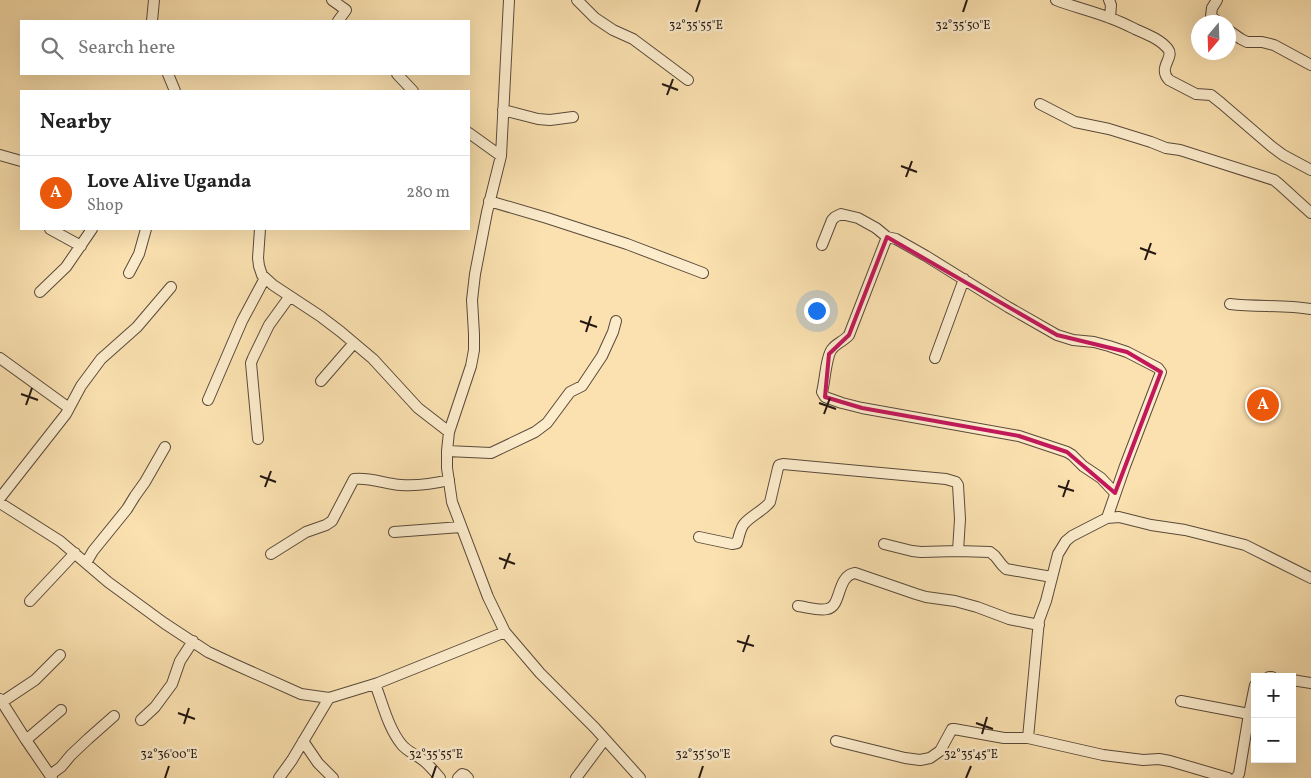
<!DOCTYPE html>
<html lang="en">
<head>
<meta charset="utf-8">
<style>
	:root { --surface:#fff; --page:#f2f2f2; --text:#222; --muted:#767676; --line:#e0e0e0; --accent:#ea580c }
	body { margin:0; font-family:Vollkorn,serif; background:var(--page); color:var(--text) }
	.controls { position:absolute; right:15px; bottom:15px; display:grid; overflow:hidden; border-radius:0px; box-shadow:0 5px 20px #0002 }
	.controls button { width:45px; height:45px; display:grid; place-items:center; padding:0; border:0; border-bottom:1px solid var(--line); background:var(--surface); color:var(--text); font:25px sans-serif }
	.compass { position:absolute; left:1191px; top:15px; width:45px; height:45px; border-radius:50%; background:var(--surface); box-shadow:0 5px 20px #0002; rotate:199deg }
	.you { position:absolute; left:816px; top:310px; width:18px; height:18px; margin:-12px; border:4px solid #fff; border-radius:50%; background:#1a73e8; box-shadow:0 0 0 8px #1a73e833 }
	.badge { display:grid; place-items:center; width:32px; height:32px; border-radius:50%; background:var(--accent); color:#fff; font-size:16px; font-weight:700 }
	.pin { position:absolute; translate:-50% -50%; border:2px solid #fff; box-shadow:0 1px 5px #0006 }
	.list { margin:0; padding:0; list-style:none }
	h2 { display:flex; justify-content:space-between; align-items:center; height:65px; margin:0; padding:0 20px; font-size:21px }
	h2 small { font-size:16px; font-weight:400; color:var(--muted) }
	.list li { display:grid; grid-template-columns:32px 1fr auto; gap:15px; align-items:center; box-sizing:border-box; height:75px; padding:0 20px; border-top:1px solid var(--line) }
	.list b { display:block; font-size:19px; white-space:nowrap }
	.list p { margin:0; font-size:16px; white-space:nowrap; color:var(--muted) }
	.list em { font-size:16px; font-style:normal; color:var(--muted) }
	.icon { flex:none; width:28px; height:28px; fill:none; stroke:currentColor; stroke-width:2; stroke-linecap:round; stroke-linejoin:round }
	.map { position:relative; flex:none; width:1311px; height:778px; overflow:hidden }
	.search { position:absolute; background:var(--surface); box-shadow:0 5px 20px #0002; left:20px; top:20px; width:450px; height:55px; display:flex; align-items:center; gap:12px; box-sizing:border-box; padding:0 18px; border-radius:0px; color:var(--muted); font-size:19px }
	.panel { position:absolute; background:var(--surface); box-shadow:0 5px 20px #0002; left:20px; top:90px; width:450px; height:140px; border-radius:0px }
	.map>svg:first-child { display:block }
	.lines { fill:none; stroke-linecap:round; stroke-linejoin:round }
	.street-casing { stroke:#594a3a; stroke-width:12 }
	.street { stroke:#fceccc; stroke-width:10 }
	.marked { fill:none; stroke:#c2185b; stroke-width:4; stroke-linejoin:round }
	.ticks { fill:none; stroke:#231712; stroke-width:2 }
	.ticks-label { font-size:12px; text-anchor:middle; fill:#231712; stroke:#fceccc; stroke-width:5; stroke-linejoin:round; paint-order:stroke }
</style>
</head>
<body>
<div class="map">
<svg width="1311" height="778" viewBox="0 0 1311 778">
	<rect width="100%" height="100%" fill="#fbe1b0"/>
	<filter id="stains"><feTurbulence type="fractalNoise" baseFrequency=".004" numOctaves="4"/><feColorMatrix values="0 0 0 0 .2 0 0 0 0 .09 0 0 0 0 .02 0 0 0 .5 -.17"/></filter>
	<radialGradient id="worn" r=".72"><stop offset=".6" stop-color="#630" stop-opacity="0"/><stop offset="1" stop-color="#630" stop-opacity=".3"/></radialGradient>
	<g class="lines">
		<defs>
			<path id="street" d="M 332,0 L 346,10 L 338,21
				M 509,0 L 501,156 L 487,212 L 475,274 L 472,300 L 474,334 L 474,350 L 471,366 L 449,432 L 447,451 L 447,468 L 452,502 L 488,597 L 505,632 L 540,673 L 595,728 L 640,778
				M 577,0 L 595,18 L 613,30 L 633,39 L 688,80
				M 1056,0 C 1074,7 1092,11 1110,18 C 1119,21 1127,25 1135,29 C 1146,34 1160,39 1168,49 C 1175,58 1157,67 1169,80 L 1196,94 L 1211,95 L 1221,103 L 1271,146 L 1283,155 L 1311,170
				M 1109,0 L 1111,5 L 1110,18
				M 1217,0 L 1212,8 L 1211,16 L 1218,22
				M 152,21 L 154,0
				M 1228,30 L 1241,39 L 1247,42 L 1262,42 L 1274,45 L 1311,65
				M 168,74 L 175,91
				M 397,74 L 413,91
				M 1040,104 L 1075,122 L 1109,129 L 1151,142 L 1166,148 L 1180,150 L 1274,180 L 1279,184 L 1311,213
				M 503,110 L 538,119 L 550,120 L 573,117
				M 469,133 L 501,156
				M 0,155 L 21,161
				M 489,201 L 547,218 L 627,244 L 703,273
				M 50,229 L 81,246
				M 260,229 L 258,258 L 259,266 L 262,275 L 273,285 L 320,316 L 341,332 L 373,359 L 418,408 L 449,432
				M 887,237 L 849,335 C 844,341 837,343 833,348 C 826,354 825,382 822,392 L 825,397 L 842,403 L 862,408 L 1019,436 L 1067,452 L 1072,455 L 1083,466 L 1101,478 L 1115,493
				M 822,245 L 832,220 L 835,217 L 841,214 L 858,218 L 876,228 L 887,237 L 896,239 L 926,256 L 1008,307 L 1057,335 L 1073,340 L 1094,342 L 1109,346 L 1127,352 L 1158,368 L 1161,372 L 1125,466 L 1107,518
				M 129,273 L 139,254 L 146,229
				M 40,292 L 66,267 L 92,229
				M 1230,304 C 1257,307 1284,305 1311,309
				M 0,358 L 69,408
				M 935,358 L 964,279
				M 321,381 L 354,343
				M 208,400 L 242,321 L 265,278
				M 258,439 L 251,363 L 253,358 L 269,325 L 290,296
				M 447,451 L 491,453 L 535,432 L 547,423 L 570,392 L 582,386 L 602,356 L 613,332 L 616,321
				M 0,498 L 66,414 L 81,386 L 101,359 L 137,327 L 171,287
				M 0,503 L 60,541 L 108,582 L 164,623 L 208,652 L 236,665 L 301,694 L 329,698 L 378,683 L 505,632
				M 394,532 L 461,527
				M 699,537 L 732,544 L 737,543 C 739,537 740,529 744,524 C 752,515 763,511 770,502 L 778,468 L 779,465 L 783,464 L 946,479 L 956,482 L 958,485 L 960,519 L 958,551
				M 884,544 L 912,551 L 921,552 L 958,551 L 990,552 L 995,556 L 1002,565 L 1006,569 L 1052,577
				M 271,554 L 306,532 L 326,525 L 332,521 L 354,479 C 370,477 385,484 401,485 C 418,486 433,484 449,480
				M 86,563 L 93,551 L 127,509 L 135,496 L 145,482 L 165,447
				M 30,601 L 75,553
				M 798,606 C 807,607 818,611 827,609 C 842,607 836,576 855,573 L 916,594 L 926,597 L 955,601 L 977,607 L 1009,619 L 1039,625
				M 1269,677 L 1272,677
				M 1292,680 L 1311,683
				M 375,684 C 383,704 388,728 402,745 C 408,752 417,755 424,761 C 430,766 435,772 440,778
				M 0,699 L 26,740 L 52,778
				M 1181,701 L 1249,714
				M 2,702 L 35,680 L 60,655
				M 141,720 L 155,707 L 172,684 L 180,661 L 193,641
				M 1028,738 L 1039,620 L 1046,601 L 1058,554 L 1066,541 L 1072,536 L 1107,518 L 1119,517 L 1151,525 L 1185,530 L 1245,545 L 1311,578
				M 26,740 L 61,710
				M 303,741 L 318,763 L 333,778
				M 836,741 L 905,758 L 920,760 L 930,758 L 940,751 L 952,729 L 954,729 L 1004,738 L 1028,738 L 1103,755 L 1143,760 L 1159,759 L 1170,761 L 1228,778
				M 50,775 L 61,767 L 71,755 L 88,739 L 114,716
				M 279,778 L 292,760 L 329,698
				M 458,778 L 462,774 L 465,775 L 468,778
				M 576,778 L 605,739
				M 1236,778 L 1239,774 L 1249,714 L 1255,685"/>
		</defs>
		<use href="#street" class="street-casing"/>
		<use href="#street" class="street"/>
	</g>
	<path class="marked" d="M 887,237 L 1057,335 L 1127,352 L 1161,372 L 1115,493 L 1067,452 L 1019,436 L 862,408 L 825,397 L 829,354 L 849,335 Z"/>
	<path class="ticks" d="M 696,12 L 700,0M 963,12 L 967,0M 662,84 L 678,90M 667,95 L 673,79M 901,166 L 917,172M 906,177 L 912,161M 1140,248 L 1156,254M 1145,260 L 1151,243M 580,321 L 597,327M 586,332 L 591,316M 21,394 L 38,400M 819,403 L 836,409M 26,405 L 32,388M 824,414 L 830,398M 260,476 L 276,482M 1058,486 L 1074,491M 265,487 L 271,471M 1063,497 L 1069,480M 499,558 L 515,564M 504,569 L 510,553M 737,641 L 754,646M 743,652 L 749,635M 178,713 L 195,719M 976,723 L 993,729M 184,724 L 189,708M 982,734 L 987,717M 165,778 L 169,766M 432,778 L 436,766M 699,778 L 703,766M 966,778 L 971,766"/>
	<g class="ticks-label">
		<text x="696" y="29">32°35'55"E</text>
		<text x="963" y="29">32°35'50"E</text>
		<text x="169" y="758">32°36'00"E</text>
		<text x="436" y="758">32°35'55"E</text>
		<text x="703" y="758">32°35'50"E</text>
		<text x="971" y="758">32°35'45"E</text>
	</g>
	<rect width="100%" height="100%" filter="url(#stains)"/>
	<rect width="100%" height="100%" fill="url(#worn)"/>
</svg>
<div class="controls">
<button>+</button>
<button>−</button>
</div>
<svg class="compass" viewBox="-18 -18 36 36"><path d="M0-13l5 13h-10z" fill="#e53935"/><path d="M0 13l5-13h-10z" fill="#767676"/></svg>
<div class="you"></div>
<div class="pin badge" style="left:1263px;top:405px">A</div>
<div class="search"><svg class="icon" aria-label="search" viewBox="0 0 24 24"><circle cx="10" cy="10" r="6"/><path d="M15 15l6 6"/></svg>Search here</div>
<section class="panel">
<h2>Nearby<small></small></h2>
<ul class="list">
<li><span class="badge">A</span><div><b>Love Alive Uganda</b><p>Shop</p></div><em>280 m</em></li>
</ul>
</section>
</div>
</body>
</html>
